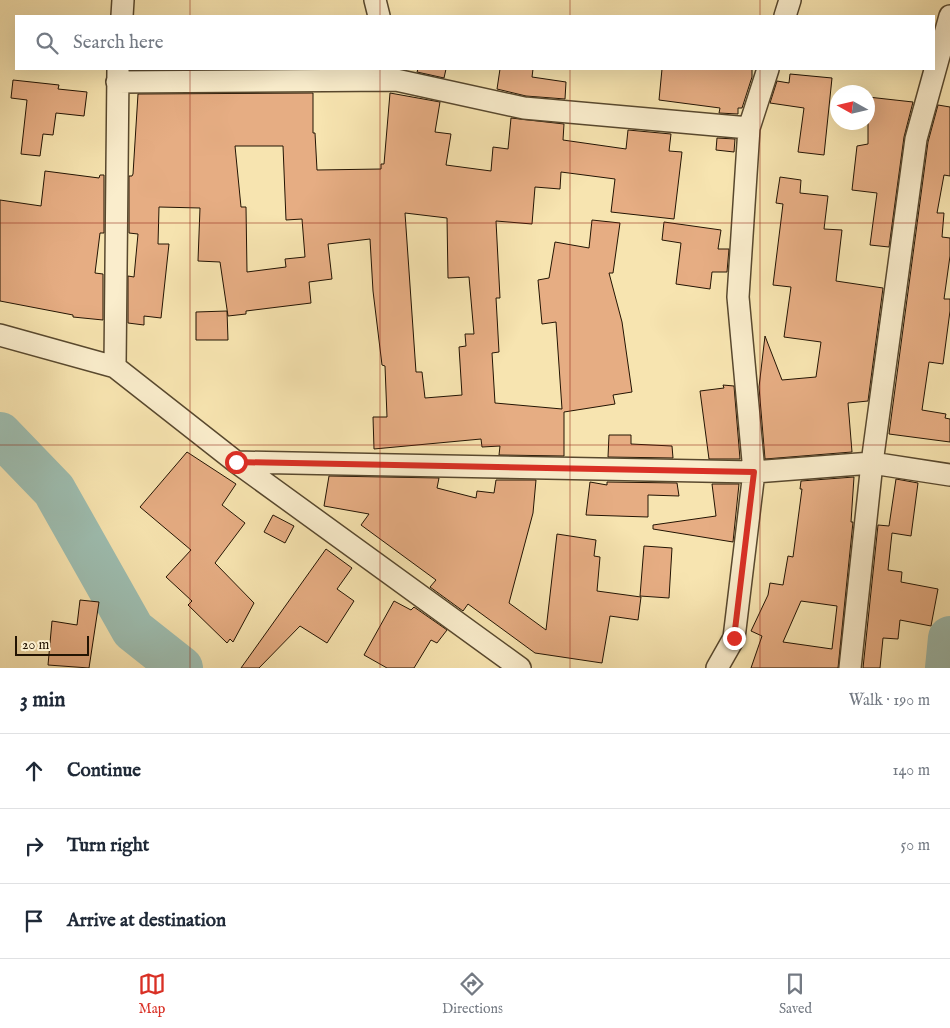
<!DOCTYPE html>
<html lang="en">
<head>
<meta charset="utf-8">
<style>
	:root { --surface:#fff; --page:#f6f6f7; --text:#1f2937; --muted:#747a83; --line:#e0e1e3; --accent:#d93025 }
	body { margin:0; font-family:"IM FELL English",serif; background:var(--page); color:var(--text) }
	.compass { position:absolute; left:830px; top:85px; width:45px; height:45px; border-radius:50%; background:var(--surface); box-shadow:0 5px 20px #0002; rotate:278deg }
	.scale { position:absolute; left:15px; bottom:12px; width:74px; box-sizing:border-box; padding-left:5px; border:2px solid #231403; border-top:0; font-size:14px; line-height:18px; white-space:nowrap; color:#231403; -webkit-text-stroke:4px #faedcc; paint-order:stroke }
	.stop { position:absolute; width:15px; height:15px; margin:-11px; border:4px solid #d93025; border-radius:50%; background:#fff }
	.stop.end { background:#d93025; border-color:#fff; box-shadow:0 1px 5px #0008 }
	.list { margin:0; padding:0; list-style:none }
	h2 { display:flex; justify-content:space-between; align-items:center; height:65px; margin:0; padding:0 20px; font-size:21px }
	h2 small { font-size:16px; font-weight:400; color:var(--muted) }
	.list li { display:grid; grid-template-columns:32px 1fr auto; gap:15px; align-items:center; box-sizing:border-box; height:75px; padding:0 20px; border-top:1px solid var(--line) }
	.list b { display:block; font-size:19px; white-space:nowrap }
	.list em { font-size:16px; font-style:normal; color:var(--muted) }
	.icon { flex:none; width:28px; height:28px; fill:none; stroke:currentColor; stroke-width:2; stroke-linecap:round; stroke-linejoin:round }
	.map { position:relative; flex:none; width:950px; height:668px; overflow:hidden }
	.search { position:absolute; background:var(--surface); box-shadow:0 5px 20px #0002; left:15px; right:15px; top:15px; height:55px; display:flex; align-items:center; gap:12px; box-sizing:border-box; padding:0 18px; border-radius:0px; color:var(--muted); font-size:19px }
	.sheet { height:290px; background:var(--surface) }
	nav { display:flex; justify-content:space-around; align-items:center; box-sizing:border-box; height:70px; border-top:1px solid var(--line); background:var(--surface); font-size:14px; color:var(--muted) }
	nav a { display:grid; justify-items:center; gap:2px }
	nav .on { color:var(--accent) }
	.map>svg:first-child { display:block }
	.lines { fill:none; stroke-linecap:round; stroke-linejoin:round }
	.river { stroke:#9ebeb1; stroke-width:44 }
	.building { fill:#e6ad83; stroke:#231403; fill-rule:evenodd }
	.minor-casing { stroke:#58482e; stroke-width:24 }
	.minor { stroke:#faedcc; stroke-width:21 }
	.route { stroke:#d93025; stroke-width:6 }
	.grid { fill:none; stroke:#8f2418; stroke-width:1; stroke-opacity:0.55 }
</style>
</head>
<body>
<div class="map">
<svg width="950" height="668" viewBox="0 0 950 668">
	<rect width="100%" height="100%" fill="#f7e4b0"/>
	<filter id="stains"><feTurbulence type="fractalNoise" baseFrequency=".004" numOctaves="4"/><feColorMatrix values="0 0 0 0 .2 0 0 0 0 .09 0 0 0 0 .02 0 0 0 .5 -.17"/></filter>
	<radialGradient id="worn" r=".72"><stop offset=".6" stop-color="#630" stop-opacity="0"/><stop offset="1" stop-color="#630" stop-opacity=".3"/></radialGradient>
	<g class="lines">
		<path class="river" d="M 0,434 L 54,490 L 133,630 L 181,668
			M 947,668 L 950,638"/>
	</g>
	<path class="building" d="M 418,69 L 446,69 L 444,78 L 417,72 Z
		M 500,69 L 533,69 L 532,77 L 566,82 L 565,99 L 526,96 L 497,89 Z
		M 662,69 L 752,69 L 752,77 L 742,108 L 738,108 L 738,114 L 719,113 L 720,108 L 659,100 Z
		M 790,74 L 832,78 L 824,155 L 798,152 L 804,108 L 770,103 L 777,81 L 789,83 Z
		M 13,80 L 59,85 L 58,89 L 87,92 L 84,116 L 56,113 L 53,135 L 43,134 L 40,156 L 21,154 L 27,100 L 11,98 Z
		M 313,93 L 313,133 L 315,133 L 317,170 L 381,169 L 381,164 L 384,164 L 390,93 L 440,102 L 435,132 L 451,134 L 446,165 L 491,171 L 493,147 L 508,149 L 511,118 L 564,124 L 563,140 L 626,149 L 628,130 L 671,134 L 669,151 L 682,152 L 674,219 L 611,212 L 615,179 L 561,172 L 560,189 L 535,187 L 532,224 L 496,221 L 500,298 L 496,298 L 499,352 L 492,353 L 495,403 L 562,409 L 556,322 L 542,324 L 538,280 L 549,278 L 555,242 L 589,248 L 592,220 L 620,223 L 613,273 L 609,273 L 622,322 L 632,392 L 613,395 L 615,404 L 564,412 L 564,456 L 499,455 L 500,446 L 482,447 L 481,439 L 374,449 L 373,417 L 387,417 L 385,366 L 382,365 L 373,291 L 370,239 L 328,244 L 332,279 L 309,282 L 311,303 L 246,311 L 246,314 L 228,316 L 220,262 L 198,261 L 200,208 L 159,207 L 158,244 L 169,244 L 161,318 L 144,316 L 144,325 L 128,323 L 128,276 L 134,277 L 138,234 L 129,233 L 129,176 L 132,176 L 133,174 L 138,94 ZM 235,146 L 283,146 L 286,220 L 302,219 L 305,257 L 285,259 L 286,267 L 247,272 L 246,207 L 241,207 ZM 405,213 L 447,218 L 448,278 L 469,277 L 474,334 L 465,334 L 466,346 L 459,347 L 462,395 L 425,398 L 422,372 L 416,372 Z
		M 868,97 L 913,102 L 904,137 L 889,247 L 870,245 L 877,193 L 852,190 L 857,146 L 868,144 Z
		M 938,105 L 950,107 L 950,176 L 944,175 L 937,213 L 944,213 L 942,237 L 950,238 L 950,256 L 944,299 L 950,299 L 950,311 L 943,364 L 929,362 L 922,410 L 946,414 L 945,418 L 950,419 L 950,442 L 889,434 L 928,142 Z
		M 717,138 L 735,139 L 734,152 L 716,150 Z
		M 45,171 L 99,178 L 100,175 L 104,175 L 104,233 L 100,233 L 95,273 L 103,274 L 103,320 L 73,317 L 73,315 L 0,301 L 0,200 L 41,206 Z
		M 780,177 L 801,180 L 800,193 L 828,196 L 824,229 L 842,230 L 836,281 L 883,288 L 868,401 L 848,403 L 852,452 L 765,459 L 759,387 L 765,336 L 782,380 L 816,377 L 821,342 L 784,337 L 791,287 L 773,285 L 783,204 L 776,203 Z
		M 664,222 L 721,230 L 718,249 L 729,249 L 727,272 L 712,272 L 710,289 L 676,284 L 681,243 L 662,240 Z
		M 227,311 L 228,340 L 196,340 L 196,312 Z
		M 723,385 L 734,386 L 740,459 L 709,459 L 700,391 L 724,388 Z
		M 609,435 L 631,435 L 631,444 L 672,446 L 673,458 L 608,457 Z
		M 187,452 L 236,484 L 222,505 L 245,523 L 215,563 L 254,603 L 233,642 L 230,639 L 227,643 L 188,605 L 192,601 L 166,577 L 191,550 L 140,507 Z
		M 329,476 L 439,478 L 437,488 L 476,498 L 477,491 L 494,493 L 496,480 L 536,480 L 533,513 L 509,603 L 546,630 L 557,534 L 596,540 L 594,556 L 600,557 L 597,591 L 641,597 L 638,620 L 610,616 L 602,663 L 535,653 L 468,604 L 463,611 L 430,587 L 436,580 L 361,525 L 369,514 L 324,506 Z
		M 854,477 L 851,522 L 853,522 L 838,668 L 751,668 L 762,636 L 751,631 L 768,595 L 770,583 L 783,585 L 788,556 L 793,557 L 802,489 L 800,489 L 801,481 ZM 801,601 L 837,606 L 832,649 L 783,642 Z
		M 896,479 L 918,483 L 911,536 L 892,533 L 888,570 L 902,572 L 901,582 L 938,589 L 931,626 L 900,620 L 898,639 L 883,638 L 880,668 L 863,668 L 878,525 L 889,526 Z
		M 590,482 L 607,485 L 607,482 L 677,483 L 679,496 L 648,495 L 648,517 L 586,515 Z
		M 712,484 L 739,484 L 733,542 L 653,529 L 653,525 L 716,516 Z
		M 273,515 L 294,526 L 285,543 L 264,532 Z
		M 644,546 L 672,548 L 669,598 L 640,596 Z
		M 326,549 L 352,568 L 337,589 L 354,601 L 327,643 L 300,626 L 259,668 L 241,668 Z
		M 80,600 L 99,602 L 89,668 L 48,665 L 52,621 L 77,625 Z
		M 394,601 L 411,610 L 414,607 L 447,630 L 437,643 L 431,640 L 414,668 L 387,668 L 364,655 Z"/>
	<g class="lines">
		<defs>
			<path id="minor" d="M 375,0 L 379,16
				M 122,16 L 123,0
				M 785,16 L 790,0
				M 117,82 L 396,80 L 524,108 L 749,128
				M 0,335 L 115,367 L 236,462 L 520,668
				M 115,367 L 118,70
				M 236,462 L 754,472 L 872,463 L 950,475
				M 717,668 L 734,638 L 754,472 L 738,297 L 749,128 L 768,69
				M 850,668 L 872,463 L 916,139 L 950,16"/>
		</defs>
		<use href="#minor" class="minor-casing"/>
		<use href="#minor" class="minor"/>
	</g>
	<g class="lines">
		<path class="route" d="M 236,462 L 754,472 L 734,638"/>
	</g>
	<path class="grid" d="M 190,0 L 190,16M 380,0 L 380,16M 570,0 L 570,16M 760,0 L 760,16M 190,69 L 190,668M 380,69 L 380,668M 570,69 L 570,668M 760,69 L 760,668M 0,223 L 950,223M 0,445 L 950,445"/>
	<rect width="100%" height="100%" filter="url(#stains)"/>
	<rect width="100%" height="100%" fill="url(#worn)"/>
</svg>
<svg class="compass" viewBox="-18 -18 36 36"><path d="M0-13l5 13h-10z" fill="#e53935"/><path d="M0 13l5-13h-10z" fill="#747a83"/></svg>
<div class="scale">20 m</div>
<div class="stop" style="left:236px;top:462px"></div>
<div class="stop end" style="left:734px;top:638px"></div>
<div class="search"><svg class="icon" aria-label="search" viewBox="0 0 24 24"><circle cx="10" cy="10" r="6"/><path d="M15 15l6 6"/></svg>Search here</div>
</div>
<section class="sheet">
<h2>3 min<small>Walk · 190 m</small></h2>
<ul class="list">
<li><svg class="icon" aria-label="ahead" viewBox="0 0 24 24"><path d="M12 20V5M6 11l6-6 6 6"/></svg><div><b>Continue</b></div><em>140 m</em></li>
<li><svg class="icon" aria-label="right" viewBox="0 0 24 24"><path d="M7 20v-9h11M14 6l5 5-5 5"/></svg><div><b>Turn right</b></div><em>50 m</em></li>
<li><svg class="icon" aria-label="arrive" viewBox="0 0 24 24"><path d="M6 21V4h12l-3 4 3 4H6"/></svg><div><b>Arrive at destination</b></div></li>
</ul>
</section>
<nav>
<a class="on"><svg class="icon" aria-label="map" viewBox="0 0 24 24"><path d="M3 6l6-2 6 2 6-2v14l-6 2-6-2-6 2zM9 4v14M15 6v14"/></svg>Map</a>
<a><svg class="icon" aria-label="directions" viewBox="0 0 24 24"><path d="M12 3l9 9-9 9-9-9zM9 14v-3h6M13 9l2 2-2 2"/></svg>Directions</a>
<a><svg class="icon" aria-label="saved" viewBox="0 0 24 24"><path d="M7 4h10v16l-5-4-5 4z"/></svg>Saved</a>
</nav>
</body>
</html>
